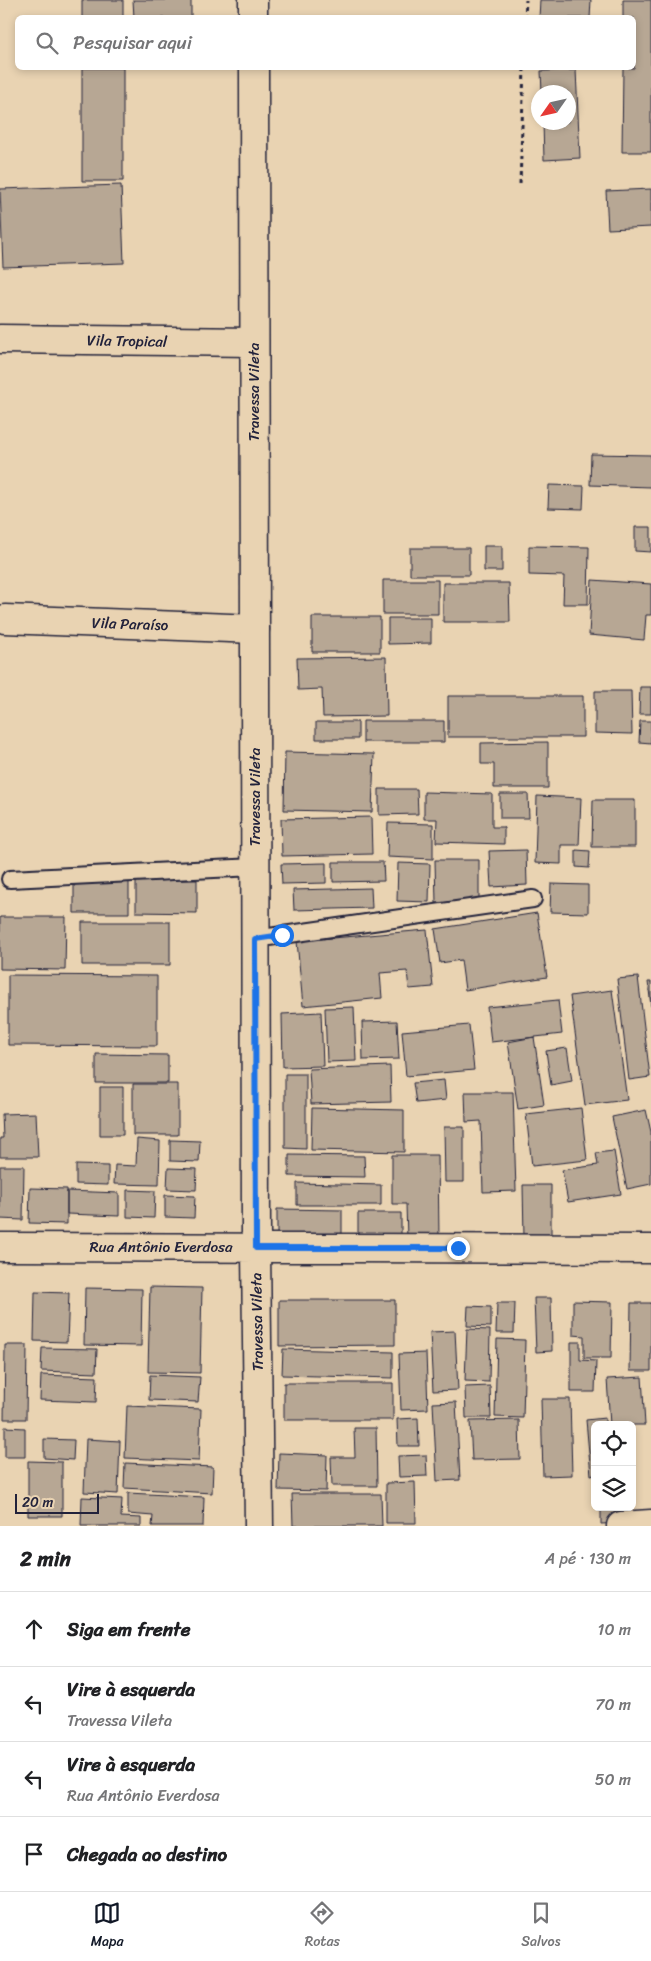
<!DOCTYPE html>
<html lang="pt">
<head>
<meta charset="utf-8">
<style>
	:root { --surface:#fff; --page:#f2f2f2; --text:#202124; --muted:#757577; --line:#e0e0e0; --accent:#111827 }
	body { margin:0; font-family:Sriracha,sans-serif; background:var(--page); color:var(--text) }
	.controls { position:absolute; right:15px; bottom:15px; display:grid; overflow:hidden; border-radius:8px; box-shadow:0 2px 8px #0003 }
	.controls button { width:45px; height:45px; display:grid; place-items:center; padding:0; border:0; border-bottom:1px solid var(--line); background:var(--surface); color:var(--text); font:25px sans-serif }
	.compass { position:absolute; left:531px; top:85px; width:45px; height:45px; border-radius:50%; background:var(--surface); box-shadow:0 2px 8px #0003; rotate:236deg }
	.scale { position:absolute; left:15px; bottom:12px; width:84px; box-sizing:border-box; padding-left:5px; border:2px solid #22223b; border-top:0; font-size:14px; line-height:18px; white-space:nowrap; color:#22223b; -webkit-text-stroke:4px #e9d3b2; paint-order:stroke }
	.stop { position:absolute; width:15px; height:15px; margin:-11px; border:4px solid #1a73e8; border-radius:50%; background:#fff }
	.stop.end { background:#1a73e8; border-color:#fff; box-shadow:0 1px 5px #0008 }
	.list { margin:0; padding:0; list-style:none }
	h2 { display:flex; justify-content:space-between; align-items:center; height:65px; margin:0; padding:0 20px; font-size:21px }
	h2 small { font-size:16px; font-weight:400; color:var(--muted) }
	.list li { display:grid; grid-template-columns:32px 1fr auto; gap:15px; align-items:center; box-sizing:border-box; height:75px; padding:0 20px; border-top:1px solid var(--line) }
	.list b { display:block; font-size:19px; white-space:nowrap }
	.list p { margin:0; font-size:16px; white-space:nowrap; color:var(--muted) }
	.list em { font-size:16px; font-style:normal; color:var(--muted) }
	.icon { flex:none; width:28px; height:28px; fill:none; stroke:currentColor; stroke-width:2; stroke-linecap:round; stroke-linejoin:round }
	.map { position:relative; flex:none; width:651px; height:1526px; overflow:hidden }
	.search { position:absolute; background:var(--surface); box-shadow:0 2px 8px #0003; left:15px; right:15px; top:15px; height:55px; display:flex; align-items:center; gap:12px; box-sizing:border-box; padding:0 18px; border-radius:8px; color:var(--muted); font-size:19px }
	.sheet { height:365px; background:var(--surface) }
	nav { display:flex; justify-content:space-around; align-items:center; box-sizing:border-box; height:70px; border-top:1px solid var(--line); background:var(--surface); font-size:14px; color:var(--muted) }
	nav a { display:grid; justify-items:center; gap:2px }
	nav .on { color:var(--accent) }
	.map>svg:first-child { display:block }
	.building { fill:#b7a794; stroke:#22223b }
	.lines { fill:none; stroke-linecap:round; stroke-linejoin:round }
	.lane-casing { stroke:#22223b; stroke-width:20 }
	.street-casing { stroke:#22223b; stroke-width:31 }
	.secondary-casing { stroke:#22223b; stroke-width:31 }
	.path { stroke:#22223b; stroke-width:3; stroke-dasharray:4 4; stroke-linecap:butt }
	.lane { stroke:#e9d3b2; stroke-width:16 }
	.street { stroke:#e9d3b2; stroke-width:28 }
	.secondary { stroke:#e9d3b2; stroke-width:28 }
	.route { stroke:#1a73e8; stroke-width:6 }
	.labels { text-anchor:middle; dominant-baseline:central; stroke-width:4; stroke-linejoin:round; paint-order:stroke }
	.street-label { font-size:15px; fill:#22223b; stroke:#e9d3b2 }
</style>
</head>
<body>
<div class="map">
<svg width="651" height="1526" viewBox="0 0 651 1526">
	<rect width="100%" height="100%" fill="#e9d3b2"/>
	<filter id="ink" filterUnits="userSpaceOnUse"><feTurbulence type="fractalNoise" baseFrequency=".02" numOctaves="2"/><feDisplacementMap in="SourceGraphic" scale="10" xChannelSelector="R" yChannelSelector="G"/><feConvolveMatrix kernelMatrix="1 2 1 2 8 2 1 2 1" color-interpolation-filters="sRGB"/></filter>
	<g filter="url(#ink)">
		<path class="building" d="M 82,0 L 123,0 L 123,18 L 82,18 Z
			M 133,0 L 191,0 L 191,18 L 134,18 Z
			M 540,0 L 591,0 L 590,18 L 539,18 Z
			M 623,0 L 651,0 L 651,152 L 622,152 L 623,68 L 634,68 L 634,18 L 623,18 Z
			M 82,68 L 123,68 L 123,181 L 82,181 Z
			M 576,70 L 580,158 L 544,160 L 543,122 L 568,122 L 568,92 L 542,92 L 541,71 Z
			M 121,185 L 124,263 L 3,267 L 0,189 Z
			M 651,189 L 651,227 L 608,229 L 606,191 Z
			M 591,454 L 651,455 L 651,487 L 590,485 Z
			M 549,485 L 584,486 L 583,509 L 548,508 Z
			M 635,527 L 651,527 L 651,552 L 635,551 Z
			M 484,546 L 502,546 L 502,571 L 484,571 Z
			M 529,546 L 589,547 L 588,604 L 563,604 L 564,576 L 529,575 Z
			M 410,548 L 469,548 L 469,575 L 410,575 Z
			M 383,580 L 438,580 L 438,614 L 383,614 Z
			M 592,580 L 651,584 L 651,615 L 646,615 L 644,640 L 589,635 Z
			M 443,583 L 509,583 L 510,622 L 443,622 Z
			M 312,617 L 380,617 L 380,652 L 312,652 Z
			M 388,618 L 431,618 L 431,643 L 388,644 Z
			M 386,657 L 387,716 L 323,717 L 322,689 L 298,690 L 297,658 Z
			M 640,687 L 651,687 L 651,714 L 639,714 Z
			M 595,691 L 631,691 L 632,734 L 595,733 Z
			M 448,696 L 583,696 L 583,737 L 448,737 Z
			M 363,721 L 444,721 L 444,742 L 363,742 Z
			M 640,721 L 651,721 L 651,743 L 639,742 Z
			M 316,722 L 358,722 L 358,739 L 316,739 Z
			M 548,742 L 548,788 L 494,788 L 494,764 L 481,764 L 481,743 Z
			M 285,752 L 374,754 L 372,812 L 284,810 Z
			M 379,789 L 417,789 L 418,814 L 379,815 Z
			M 424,792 L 492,794 L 492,827 L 504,827 L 504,844 L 436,842 L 437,819 L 424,819 Z
			M 500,794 L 528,794 L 529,818 L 500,818 Z
			M 537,796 L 581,798 L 579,845 L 561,845 L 561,864 L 535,863 Z
			M 593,800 L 635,800 L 635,847 L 592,847 Z
			M 371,817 L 372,854 L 282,856 L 281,819 Z
			M 388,823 L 433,824 L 433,859 L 387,857 Z
			M 526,850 L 527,885 L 491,887 L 489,851 Z
			M 576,850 L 590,851 L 589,868 L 576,867 Z
			M 435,860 L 479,860 L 479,903 L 436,903 Z
			M 333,862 L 383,862 L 384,881 L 333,882 Z
			M 326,863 L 326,883 L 282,884 L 281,864 Z
			M 398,863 L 430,864 L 429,902 L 397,901 Z
			M 74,878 L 129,878 L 129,913 L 74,913 Z
			M 136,880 L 197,880 L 197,913 L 136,912 Z
			M 551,884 L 588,885 L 588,913 L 550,912 Z
			M 371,888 L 372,908 L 294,910 L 293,890 Z
			M 537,913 L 547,977 L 465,990 L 461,960 L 440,963 L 435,929 Z
			M 0,917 L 66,917 L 65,970 L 0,969 Z
			M 82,922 L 170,922 L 170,965 L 82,965 Z
			M 427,930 L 433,987 L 409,989 L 407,971 L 380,973 L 382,998 L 303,1006 L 297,941 Z
			M 8,975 L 157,976 L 157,1046 L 8,1045 Z
			M 638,977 L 650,1077 L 629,1080 L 617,979 Z
			M 648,982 L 651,982 L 651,1006 Z
			M 612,990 L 627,1100 L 585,1105 L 570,996 Z
			M 558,1000 L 562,1034 L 491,1042 L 487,1007 Z
			M 354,1007 L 356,1061 L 327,1062 L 325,1008 Z
			M 321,1012 L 323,1066 L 283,1067 L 282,1014 Z
			M 397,1021 L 399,1059 L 363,1060 L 362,1022 Z
			M 469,1025 L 474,1070 L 406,1076 L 402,1031 Z
			M 534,1037 L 544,1105 L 518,1109 L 508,1042 Z
			M 567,1048 L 572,1081 L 551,1085 L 546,1051 Z
			M 96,1054 L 168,1055 L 168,1083 L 96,1083 Z
			M 390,1066 L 391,1102 L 311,1104 L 309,1069 Z
			M 285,1074 L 306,1074 L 306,1149 L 285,1148 Z
			M 444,1080 L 446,1100 L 416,1103 L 413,1083 Z
			M 133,1084 L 178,1084 L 178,1135 L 133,1135 Z
			M 100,1087 L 123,1087 L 123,1135 L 100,1135 Z
			M 465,1092 L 513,1092 L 516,1191 L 483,1192 L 481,1121 L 466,1122 Z
			M 312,1108 L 404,1110 L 404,1152 L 311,1150 Z
			M 581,1108 L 587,1160 L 532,1166 L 526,1114 Z
			M 646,1110 L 651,1132 L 651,1184 L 627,1189 L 612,1117 Z
			M 36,1113 L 38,1157 L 0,1157 L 0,1138 L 3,1138 L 2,1114 Z
			M 444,1127 L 464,1127 L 464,1182 L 445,1182 Z
			M 137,1139 L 160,1141 L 159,1185 L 114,1184 L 115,1165 L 136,1166 Z
			M 170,1140 L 200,1141 L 199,1162 L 170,1161 Z
			M 614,1151 L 621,1194 L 568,1202 L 562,1170 L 598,1165 L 596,1153 Z
			M 289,1155 L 364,1156 L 365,1177 L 289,1176 Z
			M 392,1155 L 438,1155 L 439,1239 L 407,1239 L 406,1204 L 392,1204 Z
			M 76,1165 L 108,1166 L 108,1185 L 76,1184 Z
			M 0,1166 L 24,1166 L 23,1220 L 0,1219 Z
			M 168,1168 L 197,1169 L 196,1190 L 167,1189 Z
			M 297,1183 L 381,1185 L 381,1205 L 297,1205 Z
			M 523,1185 L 551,1185 L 551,1237 L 524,1238 Z
			M 30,1188 L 67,1189 L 67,1224 L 29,1223 Z
			M 127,1190 L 155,1191 L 154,1218 L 127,1217 Z
			M 67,1191 L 119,1193 L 119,1216 L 67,1214 Z
			M 165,1195 L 195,1196 L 194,1218 L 165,1217 Z
			M 277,1209 L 342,1210 L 342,1240 L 277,1240 Z
			M 358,1213 L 401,1213 L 401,1237 L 358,1237 Z
			M 150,1287 L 202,1288 L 200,1373 L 148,1372 Z
			M 85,1288 L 142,1289 L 141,1346 L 84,1345 Z
			M 35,1292 L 69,1293 L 67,1342 L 34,1341 Z
			M 534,1298 L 551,1298 L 552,1351 L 536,1352 Z
			M 279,1300 L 395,1300 L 395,1345 L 279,1346 Z
			M 573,1301 L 612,1302 L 611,1358 L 584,1358 L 584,1336 L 573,1335 Z
			M 497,1303 L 515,1303 L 514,1333 L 496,1333 Z
			M 631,1303 L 651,1303 L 651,1371 L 630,1371 Z
			M 468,1306 L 491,1307 L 491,1327 L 467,1326 Z
			M 467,1329 L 490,1330 L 489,1382 L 465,1381 Z
			M 455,1331 L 458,1390 L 433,1391 L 430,1332 Z
			M 497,1339 L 525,1340 L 523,1418 L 495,1417 Z
			M 571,1342 L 580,1342 L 580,1360 L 596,1361 L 595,1392 L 571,1392 Z
			M 5,1345 L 27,1345 L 26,1419 L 4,1419 Z
			M 42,1348 L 97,1349 L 96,1373 L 41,1371 Z
			M 283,1349 L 393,1352 L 393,1378 L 282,1375 Z
			M 426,1353 L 428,1409 L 401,1410 L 399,1354 Z
			M 41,1375 L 97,1377 L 96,1402 L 40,1400 Z
			M 150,1375 L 200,1377 L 198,1402 L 149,1400 Z
			M 642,1377 L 645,1425 L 610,1425 L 607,1379 Z
			M 284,1383 L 393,1383 L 393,1420 L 284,1420 Z
			M 490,1386 L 491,1418 L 466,1418 L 465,1387 Z
			M 541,1399 L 570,1399 L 572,1475 L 543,1476 Z
			M 456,1402 L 460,1480 L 437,1481 L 433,1403 Z
			M 127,1406 L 201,1409 L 199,1461 L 125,1458 Z
			M 418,1418 L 419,1446 L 398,1446 L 397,1419 Z
			M 605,1418 L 605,1425 L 595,1425 L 595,1474 L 591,1475 L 586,1420 Z
			M 519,1420 L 520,1459 L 472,1460 L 470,1421 Z
			M 5,1427 L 25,1428 L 25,1457 L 5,1457 Z
			M 354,1428 L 376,1428 L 377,1486 L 332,1486 L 331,1457 L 355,1457 Z
			M 44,1439 L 74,1440 L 73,1460 L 44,1458 Z
			M 86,1439 L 120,1441 L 118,1494 L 84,1492 Z
			M 279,1453 L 327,1455 L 326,1491 L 278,1490 Z
			M 426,1455 L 427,1476 L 399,1477 L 398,1456 Z
			M 28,1461 L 62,1462 L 62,1516 L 28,1516 Z
			M 125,1463 L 213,1467 L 212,1493 L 124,1488 Z
			M 415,1482 L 416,1523 L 386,1523 L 386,1483 Z
			M 128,1493 L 204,1497 L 203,1526 L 152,1526 L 153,1516 L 128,1514 Z
			M 292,1494 L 381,1494 L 382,1526 L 293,1526 Z
			M 82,1497 L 122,1499 L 121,1517 L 141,1518 L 141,1526 L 81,1526 Z
			M 601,1507 L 624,1507 L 624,1523 L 601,1524 Z"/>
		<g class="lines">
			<defs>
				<path id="lane" d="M 10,879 L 255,867
					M 255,939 L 533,899"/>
				<path id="street" d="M 0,339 L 254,342
					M 5,619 L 255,629
					M 621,1526 L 651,1524"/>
				<path id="secondary" d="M 253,0 L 253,18
					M 254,68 L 256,1248 L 259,1526
					M 0,1247 L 651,1249"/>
			</defs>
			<use href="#lane" class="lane-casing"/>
			<use href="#street" class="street-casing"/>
			<use href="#secondary" class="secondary-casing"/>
			<path class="path" d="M 525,18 L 526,0
				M 520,184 L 524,68"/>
			<use href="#lane" class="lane"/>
			<use href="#street" class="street"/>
			<use href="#secondary" class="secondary"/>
		</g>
	</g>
	<g class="lines" filter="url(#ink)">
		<path class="route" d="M 282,935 L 255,939 L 256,1248 L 458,1248"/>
	</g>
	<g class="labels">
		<g class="street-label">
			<text transform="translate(127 341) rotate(1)">Vila Tropical</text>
			<text transform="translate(254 392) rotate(-90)">Travessa Vileta</text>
			<text transform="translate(130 624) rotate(2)">Vila Paraíso</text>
			<text transform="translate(255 797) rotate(-90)">Travessa Vileta</text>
			<text x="161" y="1247">Rua Antônio Everdosa</text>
			<text transform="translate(257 1322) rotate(-91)">Travessa Vileta</text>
		</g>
	</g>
</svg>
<div class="controls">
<button><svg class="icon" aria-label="locate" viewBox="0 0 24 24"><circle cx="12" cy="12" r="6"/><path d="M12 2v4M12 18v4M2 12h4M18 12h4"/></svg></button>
<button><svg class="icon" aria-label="layers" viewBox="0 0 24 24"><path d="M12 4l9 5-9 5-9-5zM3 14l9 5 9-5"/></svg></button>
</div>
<svg class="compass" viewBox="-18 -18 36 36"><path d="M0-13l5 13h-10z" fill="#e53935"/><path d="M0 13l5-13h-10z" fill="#757577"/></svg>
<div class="scale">20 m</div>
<div class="stop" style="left:282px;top:935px"></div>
<div class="stop end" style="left:458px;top:1248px"></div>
<div class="search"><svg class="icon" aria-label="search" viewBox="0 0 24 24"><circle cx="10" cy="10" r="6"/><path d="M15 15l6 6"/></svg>Pesquisar aqui</div>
</div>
<section class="sheet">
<h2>2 min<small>A pé · 130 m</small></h2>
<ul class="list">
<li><svg class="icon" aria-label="ahead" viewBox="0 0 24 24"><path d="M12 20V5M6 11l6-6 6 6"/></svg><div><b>Siga em frente</b></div><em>10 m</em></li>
<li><svg class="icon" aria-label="left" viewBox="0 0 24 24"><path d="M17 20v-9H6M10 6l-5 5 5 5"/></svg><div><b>Vire à esquerda</b><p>Travessa Vileta</p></div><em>70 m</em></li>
<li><svg class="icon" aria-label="left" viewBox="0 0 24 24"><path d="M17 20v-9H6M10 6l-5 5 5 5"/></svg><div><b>Vire à esquerda</b><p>Rua Antônio Everdosa</p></div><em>50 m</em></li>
<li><svg class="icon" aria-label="arrive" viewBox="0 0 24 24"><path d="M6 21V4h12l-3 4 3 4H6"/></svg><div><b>Chegada ao destino</b></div></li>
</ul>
</section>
<nav>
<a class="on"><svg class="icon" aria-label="map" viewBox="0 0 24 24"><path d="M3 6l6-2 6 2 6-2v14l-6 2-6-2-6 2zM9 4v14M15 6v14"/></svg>Mapa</a>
<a><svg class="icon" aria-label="directions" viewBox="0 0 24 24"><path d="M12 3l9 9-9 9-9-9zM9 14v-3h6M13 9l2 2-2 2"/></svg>Rotas</a>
<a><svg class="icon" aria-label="saved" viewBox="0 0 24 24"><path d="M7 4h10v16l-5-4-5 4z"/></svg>Salvos</a>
</nav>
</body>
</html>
